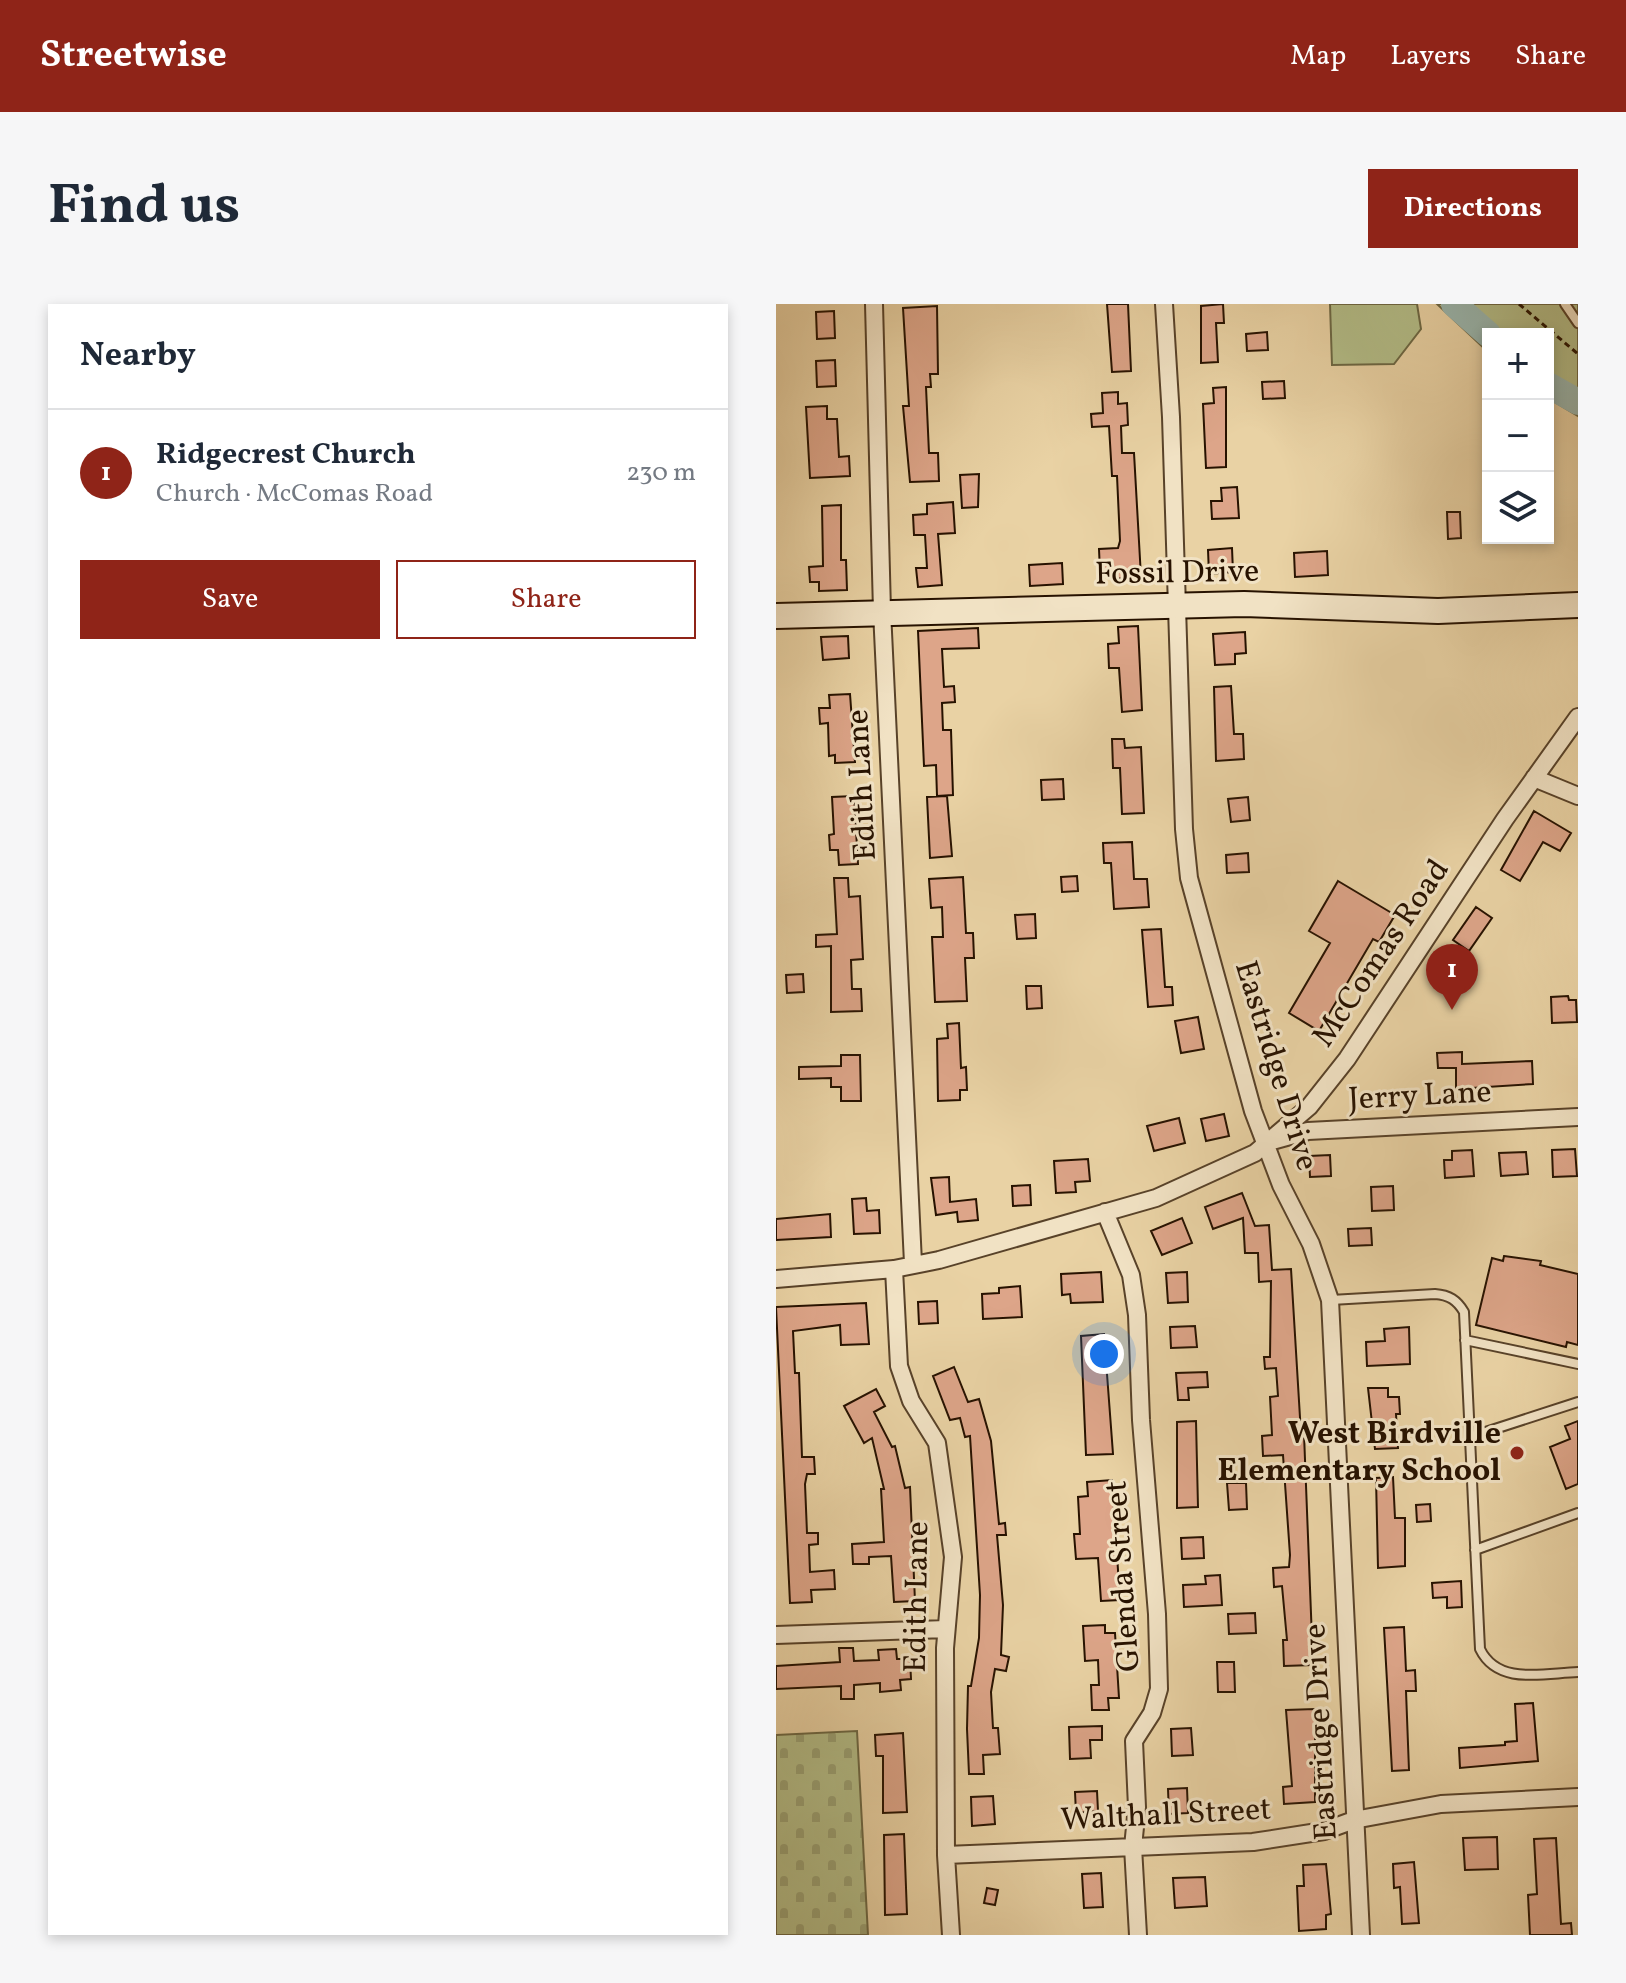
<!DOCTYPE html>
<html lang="en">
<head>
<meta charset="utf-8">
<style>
	:root { --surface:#fff; --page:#f6f6f7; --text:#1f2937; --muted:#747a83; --line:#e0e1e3; --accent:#8f2418 }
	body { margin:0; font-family:Vollkorn,serif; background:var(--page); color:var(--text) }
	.controls { position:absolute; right:24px; top:24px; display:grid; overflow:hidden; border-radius:0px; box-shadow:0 4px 12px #0003 }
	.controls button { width:72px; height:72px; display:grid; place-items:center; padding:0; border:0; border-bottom:2px solid var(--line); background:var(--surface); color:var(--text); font:40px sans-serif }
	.you { position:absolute; left:328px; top:1050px; width:28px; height:28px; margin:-20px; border:6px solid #fff; border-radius:50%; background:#1a73e8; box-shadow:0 0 0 12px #1a73e833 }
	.badge { display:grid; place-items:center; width:52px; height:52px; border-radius:50%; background:var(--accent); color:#fff; font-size:26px; font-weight:700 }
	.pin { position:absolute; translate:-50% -66px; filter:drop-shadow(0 2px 4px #0008) }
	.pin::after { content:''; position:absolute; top:42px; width:28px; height:24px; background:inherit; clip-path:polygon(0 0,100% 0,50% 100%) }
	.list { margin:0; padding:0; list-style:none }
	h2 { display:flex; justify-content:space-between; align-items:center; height:104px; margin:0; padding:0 32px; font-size:34px }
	h2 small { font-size:26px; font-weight:400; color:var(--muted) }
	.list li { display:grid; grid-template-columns:52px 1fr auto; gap:24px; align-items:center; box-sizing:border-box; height:128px; padding:0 32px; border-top:2px solid var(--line) }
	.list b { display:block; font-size:30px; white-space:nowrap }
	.list p { margin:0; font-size:26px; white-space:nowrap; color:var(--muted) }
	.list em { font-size:26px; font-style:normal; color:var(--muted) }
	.actions { display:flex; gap:16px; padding:24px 32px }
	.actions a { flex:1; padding:18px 0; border:2px solid var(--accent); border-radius:0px; text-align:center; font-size:28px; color:var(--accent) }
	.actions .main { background:var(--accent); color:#fff }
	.icon { flex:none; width:44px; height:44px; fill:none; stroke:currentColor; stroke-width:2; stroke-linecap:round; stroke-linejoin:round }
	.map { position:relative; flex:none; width:802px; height:1631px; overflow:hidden; border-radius:0px }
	header { display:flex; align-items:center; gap:48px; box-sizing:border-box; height:112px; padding:0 40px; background:var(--accent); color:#fff }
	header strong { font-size:38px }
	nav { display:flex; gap:44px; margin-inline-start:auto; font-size:28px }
	.intro { display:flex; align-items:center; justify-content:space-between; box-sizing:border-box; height:192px; padding:0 48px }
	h1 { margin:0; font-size:56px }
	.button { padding:20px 36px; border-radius:0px; background:var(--accent); color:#fff; font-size:28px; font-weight:700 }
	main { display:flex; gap:48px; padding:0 48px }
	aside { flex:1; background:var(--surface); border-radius:0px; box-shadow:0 4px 12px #0003 }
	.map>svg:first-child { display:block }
	.cemetery { fill:url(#cemetery-stones); stroke:#6d6844; stroke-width:2 }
	.park { fill:#b3bd88; stroke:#6d6844; stroke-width:2 }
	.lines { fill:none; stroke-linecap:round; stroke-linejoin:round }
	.river { stroke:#99b6ae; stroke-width:26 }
	.building { fill:#dda589; stroke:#271200; stroke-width:2 }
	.lane-casing { stroke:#584229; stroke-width:12 }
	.street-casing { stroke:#584229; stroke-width:20 }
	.secondary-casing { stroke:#271200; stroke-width:28 }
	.path { stroke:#271200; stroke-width:3; stroke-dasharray:6 4; stroke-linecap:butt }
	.lane { stroke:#f1e2c4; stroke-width:8 }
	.street { stroke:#f1e2c4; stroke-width:16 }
	.secondary { stroke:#f1e2c4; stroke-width:24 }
	.poi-dot { fill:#8f2418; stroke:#f1e2c4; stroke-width:3 }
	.labels { text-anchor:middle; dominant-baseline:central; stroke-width:6; stroke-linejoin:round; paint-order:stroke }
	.street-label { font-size:32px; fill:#271200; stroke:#f1e2c4 }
	.poi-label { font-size:32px; font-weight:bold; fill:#271200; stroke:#f1e2c4; text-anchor:end }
</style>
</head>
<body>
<header>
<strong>Streetwise</strong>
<nav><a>Map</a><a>Layers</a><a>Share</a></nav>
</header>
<div class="intro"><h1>Find us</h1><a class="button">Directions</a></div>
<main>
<aside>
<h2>Nearby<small></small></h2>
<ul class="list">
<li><span class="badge">1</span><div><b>Ridgecrest Church</b><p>Church · McComas Road</p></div><em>230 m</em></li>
</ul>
<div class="actions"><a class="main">Save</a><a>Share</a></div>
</aside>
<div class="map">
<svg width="802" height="1631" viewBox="0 0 802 1631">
	<defs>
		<pattern id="cemetery-stones" width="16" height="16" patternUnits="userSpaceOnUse" patternTransform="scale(2)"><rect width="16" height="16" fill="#b3bd88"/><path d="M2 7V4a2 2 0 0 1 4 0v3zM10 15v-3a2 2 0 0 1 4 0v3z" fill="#9aa174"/></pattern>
	</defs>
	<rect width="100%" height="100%" fill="#e9d2a4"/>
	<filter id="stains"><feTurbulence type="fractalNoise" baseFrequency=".0025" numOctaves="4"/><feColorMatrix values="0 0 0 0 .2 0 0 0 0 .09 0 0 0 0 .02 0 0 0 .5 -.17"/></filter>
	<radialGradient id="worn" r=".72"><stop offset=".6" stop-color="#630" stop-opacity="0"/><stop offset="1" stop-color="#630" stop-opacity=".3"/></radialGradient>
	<path class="cemetery" d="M 81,1427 L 92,1631 L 0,1631 L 0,1431 Z"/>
	<path class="park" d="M 554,0 L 641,0 L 645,25 L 618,60 L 556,61 Z
		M 661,0 L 802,0 L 802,112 L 772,94 L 772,30 L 712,30 L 712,48 Z"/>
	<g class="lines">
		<path class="river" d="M 678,0 L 712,30
			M 772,81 L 802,98"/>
	</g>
	<path class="building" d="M 331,0 L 352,0 L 355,67 L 336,68 Z
		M 447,0 L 448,19 L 440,19 L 442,58 L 425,59 L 425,2 Z
		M 161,2 L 162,70 L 154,70 L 155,83 L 150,83 L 153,149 L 162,149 L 163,177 L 134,178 L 127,102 L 133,102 L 127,4 Z
		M 58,7 L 59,34 L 41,35 L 40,8 Z
		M 491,28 L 492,46 L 471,47 L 470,30 Z
		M 59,56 L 60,82 L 41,83 L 40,57 Z
		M 508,77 L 509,94 L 487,95 L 486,78 Z
		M 450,83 L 450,163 L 430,164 L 427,100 L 438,99 L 437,84 Z
		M 342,88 L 342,100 L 351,99 L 352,121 L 345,122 L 346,149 L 358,149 L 365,273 L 337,275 L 337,267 L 324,268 L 323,245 L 342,244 L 344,237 L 341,172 L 336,172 L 333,122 L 316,123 L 315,110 L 327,109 L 326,89 Z
		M 51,102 L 51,115 L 61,115 L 63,153 L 73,152 L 74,172 L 34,174 L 30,103 Z
		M 203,170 L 202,203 L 186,204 L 184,171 Z
		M 461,183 L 463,214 L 436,215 L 435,197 L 446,197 L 445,184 Z
		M 177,198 L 179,229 L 162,230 L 166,281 L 142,283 L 140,264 L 151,264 L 149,231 L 138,231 L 137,211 L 151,210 L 151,200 Z
		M 65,201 L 65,256 L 70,256 L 71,286 L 43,287 L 43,278 L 34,278 L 33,263 L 47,262 L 46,202 Z
		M 671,208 L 684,208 L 685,234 L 672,235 Z
		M 456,244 L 457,268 L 433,270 L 432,246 Z
		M 551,247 L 552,271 L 519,273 L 518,249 Z
		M 286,259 L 287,280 L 254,282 L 253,261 Z
		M 362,322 L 366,406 L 346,408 L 343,364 L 333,364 L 332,340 L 343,339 L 342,323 Z
		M 202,324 L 203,344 L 166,345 L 168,383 L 178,382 L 179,398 L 166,399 L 167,426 L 175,426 L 177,491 L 161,492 L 160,461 L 148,462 L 142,327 Z
		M 469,328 L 470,349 L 459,350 L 459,360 L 439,361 L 437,330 Z
		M 72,332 L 73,354 L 47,356 L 45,333 Z
		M 455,382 L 458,430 L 467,430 L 468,455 L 440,457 L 438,383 Z
		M 74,390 L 79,458 L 59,459 L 59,451 L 53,452 L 52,419 L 44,420 L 43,404 L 54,404 L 53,391 Z
		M 336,435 L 348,435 L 349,444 L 365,443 L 368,509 L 346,510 L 344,464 L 337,464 Z
		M 287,475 L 288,495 L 266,496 L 265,476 Z
		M 78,492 L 82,560 L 63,561 L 62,546 L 54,546 L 53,531 L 58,530 L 56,493 Z
		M 171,492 L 176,552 L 154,554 L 151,493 Z
		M 472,493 L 474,516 L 455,518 L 452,495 Z
		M 758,507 L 795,529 L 784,547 L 767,538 L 744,577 L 725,566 Z
		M 356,538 L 358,575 L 371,575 L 373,603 L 338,605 L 335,559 L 328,559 L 327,539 Z
		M 472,549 L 473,568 L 451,569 L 450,551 Z
		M 301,572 L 302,587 L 286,588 L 285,573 Z
		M 187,573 L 190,629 L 197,629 L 198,654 L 189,654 L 191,697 L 159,698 L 156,633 L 167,633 L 166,603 L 155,604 L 153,575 Z
		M 58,574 L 72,574 L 73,593 L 84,592 L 87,655 L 75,656 L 76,685 L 85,685 L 86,707 L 55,708 L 55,642 L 40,643 L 40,631 L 61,630 Z
		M 562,577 L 619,611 L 603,638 L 597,635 L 543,727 L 513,709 L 554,639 L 533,627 Z
		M 700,603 L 716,614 L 693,647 L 677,636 Z
		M 259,610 L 260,634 L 241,635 L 239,611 Z
		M 385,625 L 389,683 L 396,683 L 397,701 L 372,703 L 366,626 Z
		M 27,670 L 28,688 L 11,689 L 10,671 Z
		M 250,682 L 265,682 L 266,704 L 251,705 Z
		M 792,692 L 793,696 L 800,696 L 801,718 L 776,719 L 775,693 Z
		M 422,713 L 428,745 L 405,749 L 399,717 Z
		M 183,719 L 185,764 L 190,763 L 191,786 L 184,786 L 184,796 L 162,797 L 161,735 L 172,734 L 171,720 Z
		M 686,748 L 686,760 L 756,757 L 757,780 L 680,785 L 680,764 L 662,764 L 661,749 Z
		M 65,751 L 84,751 L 85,797 L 65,797 L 65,783 L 55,783 L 55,774 L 23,775 L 23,763 L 65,762 Z
		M 448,810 L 453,832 L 430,837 L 425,815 Z
		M 403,814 L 409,839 L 378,847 L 371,822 Z
		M 799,845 L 801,872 L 777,873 L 776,846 Z
		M 696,846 L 698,872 L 669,874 L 668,856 L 676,856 L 676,847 Z
		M 750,848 L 752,870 L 725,872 L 723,849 Z
		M 554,851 L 555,872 L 534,873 L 533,852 Z
		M 312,855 L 314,877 L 299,878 L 300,888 L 280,889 L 278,857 Z
		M 173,873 L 174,898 L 200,895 L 202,916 L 182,918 L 181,908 L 160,911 L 155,874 Z
		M 254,881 L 255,901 L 237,902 L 236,882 Z
		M 617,882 L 618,906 L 596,907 L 595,883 Z
		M 466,889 L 479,922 L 493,921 L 496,966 L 515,965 L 525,1130 L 528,1130 L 537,1361 L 508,1362 L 507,1336 L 511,1336 L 506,1282 L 498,1283 L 497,1264 L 513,1263 L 514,1251 L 507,1151 L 487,1152 L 486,1132 L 496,1131 L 494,1093 L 502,1092 L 500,1064 L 489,1065 L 488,1053 L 494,1053 L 495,977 L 483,978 L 482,949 L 469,949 L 467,914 L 437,925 L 429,903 Z
		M 90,894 L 91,907 L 103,906 L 104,929 L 78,930 L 76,895 Z
		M 54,910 L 55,933 L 0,936 L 0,915 Z
		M 406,914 L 416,939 L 386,951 L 375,927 Z
		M 595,924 L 596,941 L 573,942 L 572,925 Z
		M 728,952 L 765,957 L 764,961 L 802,970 L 802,1041 L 791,1038 L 790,1043 L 700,1021 L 716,954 L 727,957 Z
		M 325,968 L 327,998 L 295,999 L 294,990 L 286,991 L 285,970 Z
		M 411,968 L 412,998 L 392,999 L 390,969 Z
		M 244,982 L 246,1013 L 207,1015 L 206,990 L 223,989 L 223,984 Z
		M 161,997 L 162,1019 L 143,1020 L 142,998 Z
		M 90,999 L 93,1040 L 65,1041 L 64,1021 L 17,1027 L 19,1069 L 23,1069 L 26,1153 L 38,1153 L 39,1170 L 31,1170 L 29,1180 L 31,1229 L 42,1229 L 42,1240 L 33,1241 L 34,1268 L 58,1266 L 59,1285 L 35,1286 L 36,1298 L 14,1299 L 0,1003 Z
		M 419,1022 L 421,1043 L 395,1044 L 394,1023 Z
		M 633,1023 L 634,1060 L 591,1062 L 590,1038 L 609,1037 L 608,1025 Z
		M 328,1030 L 337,1150 L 310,1151 L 305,1032 Z
		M 178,1063 L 192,1098 L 203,1095 L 215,1137 L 223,1220 L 229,1219 L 230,1231 L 221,1231 L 227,1301 L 225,1351 L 233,1353 L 230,1367 L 219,1365 L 215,1388 L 217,1424 L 222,1424 L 224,1450 L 207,1451 L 208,1470 L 193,1470 L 191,1425 L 192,1382 L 195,1382 L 203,1334 L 204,1291 L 194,1132 L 189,1133 L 184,1114 L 174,1116 L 157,1072 Z
		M 431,1068 L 432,1083 L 412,1084 L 413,1096 L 402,1096 L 400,1069 Z
		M 592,1084 L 612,1084 L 612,1093 L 623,1093 L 624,1110 L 620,1110 L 622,1144 L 599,1145 Z
		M 100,1085 L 109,1102 L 98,1108 L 116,1143 L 119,1142 L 129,1184 L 134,1183 L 139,1297 L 118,1298 L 115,1252 L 93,1253 L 93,1260 L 77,1260 L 76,1240 L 108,1238 L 105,1185 L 108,1185 L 96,1134 L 88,1139 L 68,1102 Z
		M 420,1117 L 422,1203 L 401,1204 L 401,1118 Z
		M 802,1117 L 802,1180 L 790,1185 L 774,1143 L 794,1135 L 789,1122 Z
		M 617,1173 L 619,1214 L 629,1214 L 629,1262 L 602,1264 L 600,1174 Z
		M 336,1176 L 344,1296 L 325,1297 L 322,1254 L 300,1255 L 298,1230 L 304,1230 L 302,1193 L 312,1192 L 311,1178 Z
		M 451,1179 L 470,1179 L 471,1205 L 453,1206 Z
		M 654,1200 L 655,1217 L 641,1218 L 640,1201 Z
		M 427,1233 L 428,1254 L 406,1255 L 405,1234 Z
		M 444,1271 L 446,1301 L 408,1303 L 407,1281 L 430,1280 L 429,1272 Z
		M 685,1277 L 686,1303 L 671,1304 L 671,1293 L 657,1294 L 656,1279 Z
		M 479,1309 L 480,1329 L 453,1330 L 452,1310 Z
		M 329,1321 L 329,1329 L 339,1329 L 343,1394 L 332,1394 L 333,1406 L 316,1406 L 315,1381 L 323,1381 L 322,1356 L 309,1357 L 307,1322 Z
		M 628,1323 L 630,1367 L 639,1366 L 640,1387 L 630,1387 L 633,1466 L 616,1467 L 608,1324 Z
		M 63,1344 L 77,1344 L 78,1357 L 103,1356 L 102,1346 L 120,1345 L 121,1355 L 134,1355 L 135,1375 L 124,1376 L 125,1386 L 104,1388 L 104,1379 L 78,1381 L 78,1395 L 65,1395 L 65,1382 L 0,1385 L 0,1362 L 64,1358 Z
		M 441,1358 L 458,1358 L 459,1388 L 442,1388 Z
		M 757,1399 L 762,1457 L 684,1464 L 683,1444 L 729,1441 L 729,1438 L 741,1437 L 739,1400 Z
		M 539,1405 L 539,1498 L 508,1500 L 507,1483 L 516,1482 L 510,1406 Z
		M 326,1422 L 326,1436 L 314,1436 L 315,1454 L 294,1455 L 293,1423 Z
		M 415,1424 L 417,1451 L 396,1452 L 395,1425 Z
		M 127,1429 L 131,1508 L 107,1509 L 107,1452 L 100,1452 L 99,1431 Z
		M 411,1484 L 412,1509 L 393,1510 L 392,1485 Z
		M 321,1487 L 322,1507 L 300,1509 L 299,1488 Z
		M 217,1492 L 219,1520 L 196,1522 L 195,1493 Z
		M 128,1530 L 131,1610 L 109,1611 L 108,1531 Z
		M 721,1533 L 722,1565 L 689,1566 L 687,1534 Z
		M 780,1534 L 785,1620 L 795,1619 L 796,1631 L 754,1631 L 752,1591 L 761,1590 L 758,1535 Z
		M 638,1558 L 643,1619 L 626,1620 L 624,1583 L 618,1584 L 617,1560 Z
		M 550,1560 L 555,1610 L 550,1611 L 550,1625 L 523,1627 L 521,1582 L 528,1582 L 527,1561 Z
		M 325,1569 L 327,1603 L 308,1604 L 306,1570 Z
		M 429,1573 L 431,1602 L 399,1604 L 397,1574 Z
		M 211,1584 L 222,1586 L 219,1601 L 208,1599 Z"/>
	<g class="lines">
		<defs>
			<path id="lane" d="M 789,0 L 802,19
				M 555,996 L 659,990 C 673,991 681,996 688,1008 L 704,1345 C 722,1382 768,1369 802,1368
				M 689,1036 L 802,1060
				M 694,1133 L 802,1098
				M 699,1246 L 802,1209"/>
			<path id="street" d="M 98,0 L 106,307 L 137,959
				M 388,0 L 395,113 L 408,525 L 413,574 L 477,807 L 505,881 L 535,940 L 554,996 L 585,1631
				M 758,474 L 802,492
				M 496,837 L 532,827 L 802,813
				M 329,908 L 355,971 L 361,1011 L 365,1116 L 381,1310 L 383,1385 L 376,1409 L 358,1437 L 361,1503 L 357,1543 L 362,1631
				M 118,965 L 123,1062 L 135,1097 L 161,1139 L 177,1253 L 169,1344 L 170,1551 L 175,1631
				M 0,975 L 118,965 L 163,956 L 380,894 L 479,849 L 533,803 L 571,755 L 729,515 L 802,413
				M 0,1331 L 170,1325
				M 170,1551 L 477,1538 L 548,1527 L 578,1516 L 665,1500 L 802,1493"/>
			<path id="secondary" d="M 0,312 L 468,300 L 662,307 L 802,301"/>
		</defs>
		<use href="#lane" class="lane-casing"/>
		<use href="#street" class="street-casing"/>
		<use href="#secondary" class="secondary-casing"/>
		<path class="path" d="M 743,0 L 802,50"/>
		<use href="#lane" class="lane"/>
		<use href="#street" class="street"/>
		<use href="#secondary" class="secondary"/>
	</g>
	<circle class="poi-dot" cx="741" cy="1149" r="8"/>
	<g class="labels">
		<g class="street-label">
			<text transform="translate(401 270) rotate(-1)">Fossil Drive</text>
			<text transform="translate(87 481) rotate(-93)">Edith Lane</text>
			<text transform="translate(606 650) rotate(-56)">McComas Road</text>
			<text transform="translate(499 762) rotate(73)">Eastridge Drive</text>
			<text transform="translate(644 793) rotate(-3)">Jerry Lane</text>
			<text transform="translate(348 1272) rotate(-94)">Glenda Street</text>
			<text transform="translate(142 1293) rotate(-89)">Edith Lane</text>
			<text transform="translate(546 1428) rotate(-93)">Eastridge Drive</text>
			<text transform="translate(390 1512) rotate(-3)">Walthall Street</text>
		</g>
		<g class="poi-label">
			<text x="725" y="1131">West Birdville<tspan x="725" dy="37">Elementary School</tspan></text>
		</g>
	</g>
	<rect width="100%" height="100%" filter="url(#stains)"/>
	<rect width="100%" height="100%" fill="url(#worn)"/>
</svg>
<div class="controls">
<button>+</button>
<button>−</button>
<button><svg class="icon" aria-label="layers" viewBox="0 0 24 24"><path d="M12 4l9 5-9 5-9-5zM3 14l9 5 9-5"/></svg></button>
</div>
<div class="you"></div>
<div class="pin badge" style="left:676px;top:706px">1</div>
</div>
</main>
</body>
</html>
